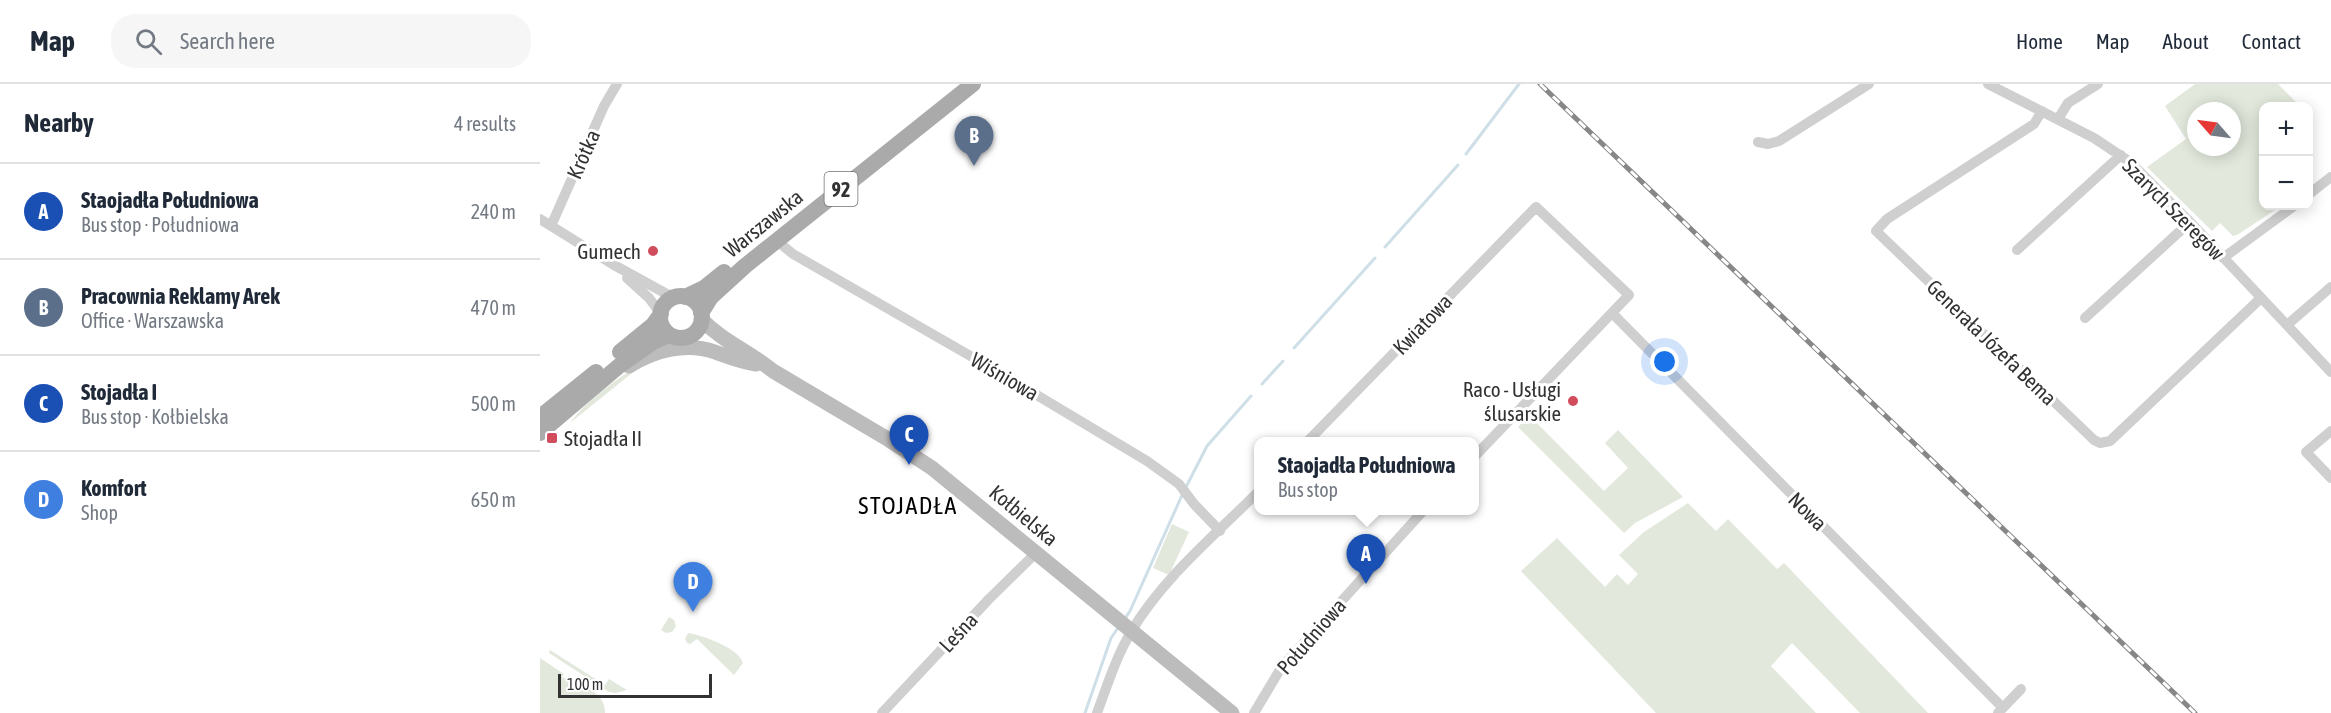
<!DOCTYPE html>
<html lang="en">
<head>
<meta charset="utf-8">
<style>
	:root { --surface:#fff; --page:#f6f6f7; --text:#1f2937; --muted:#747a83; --line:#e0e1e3; --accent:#d14c5d }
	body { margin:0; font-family:"Asap Condensed",sans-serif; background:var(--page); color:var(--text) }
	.controls { position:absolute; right:18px; top:18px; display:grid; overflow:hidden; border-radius:12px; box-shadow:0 3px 15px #0003 }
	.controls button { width:54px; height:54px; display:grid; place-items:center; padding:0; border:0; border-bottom:2px solid var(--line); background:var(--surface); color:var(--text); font:30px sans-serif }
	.compass { position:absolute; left:1647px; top:18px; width:54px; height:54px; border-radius:50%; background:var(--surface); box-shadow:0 3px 15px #0003; rotate:298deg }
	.scale { position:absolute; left:18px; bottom:15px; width:154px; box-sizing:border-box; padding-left:6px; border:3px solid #323232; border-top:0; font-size:16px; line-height:21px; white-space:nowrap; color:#323232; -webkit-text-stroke:4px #fff; paint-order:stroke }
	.you { position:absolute; left:1125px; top:278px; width:21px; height:21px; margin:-15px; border:4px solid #fff; border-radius:50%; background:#1a73e8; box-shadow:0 0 0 9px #1a73e833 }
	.badge { display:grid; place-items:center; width:39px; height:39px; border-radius:50%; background:var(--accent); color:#fff; font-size:20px; font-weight:700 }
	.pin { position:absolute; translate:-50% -50px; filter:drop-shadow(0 2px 3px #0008) }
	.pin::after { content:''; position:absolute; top:32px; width:21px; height:18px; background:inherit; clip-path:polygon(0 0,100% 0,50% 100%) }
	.popup { position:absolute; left:714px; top:353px; width:225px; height:78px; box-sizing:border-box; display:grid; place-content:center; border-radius:12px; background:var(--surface); filter:drop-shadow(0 2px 4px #0005); font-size:20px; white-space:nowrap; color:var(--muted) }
	.popup b { font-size:22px; color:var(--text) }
	.popup::after { content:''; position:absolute; left:50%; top:100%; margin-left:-12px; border:12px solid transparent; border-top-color:var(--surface) }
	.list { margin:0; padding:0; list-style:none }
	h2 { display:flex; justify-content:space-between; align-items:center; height:78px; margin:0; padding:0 24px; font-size:26px }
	h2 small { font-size:20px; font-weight:400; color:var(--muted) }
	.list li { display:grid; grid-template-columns:39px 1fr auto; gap:18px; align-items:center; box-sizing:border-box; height:96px; padding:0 24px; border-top:2px solid var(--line) }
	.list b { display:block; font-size:22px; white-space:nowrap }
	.list p { margin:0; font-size:20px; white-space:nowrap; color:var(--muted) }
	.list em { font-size:20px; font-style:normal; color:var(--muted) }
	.icon { flex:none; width:33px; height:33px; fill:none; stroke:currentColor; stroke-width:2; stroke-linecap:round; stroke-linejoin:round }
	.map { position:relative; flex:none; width:1791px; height:629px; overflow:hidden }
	header { display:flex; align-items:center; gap:36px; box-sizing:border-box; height:84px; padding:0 30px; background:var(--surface); border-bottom:2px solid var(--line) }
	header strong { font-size:28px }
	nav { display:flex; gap:33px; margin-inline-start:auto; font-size:21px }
	.search { width:420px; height:54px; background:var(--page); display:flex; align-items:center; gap:15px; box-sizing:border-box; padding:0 21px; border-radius:24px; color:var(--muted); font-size:22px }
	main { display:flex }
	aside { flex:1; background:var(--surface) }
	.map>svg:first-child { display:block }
	.green { fill:#e2e8dc; fill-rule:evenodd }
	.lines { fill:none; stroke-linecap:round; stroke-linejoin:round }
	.stream { stroke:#cedfe8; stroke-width:3 }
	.street { stroke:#cfcfcf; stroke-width:10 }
	.secondary { stroke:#bcbcbc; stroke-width:15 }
	.primary { stroke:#aaa; stroke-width:16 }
	.rail-casing { stroke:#878787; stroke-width:5 }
	.rail { stroke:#fff; stroke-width:3; stroke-dasharray:9; stroke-linecap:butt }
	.poi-dot { fill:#d14c5d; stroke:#fff; stroke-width:2 }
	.labels { text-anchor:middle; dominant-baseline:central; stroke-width:6; stroke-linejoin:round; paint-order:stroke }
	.shield { fill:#fff; stroke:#707070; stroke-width:1.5 }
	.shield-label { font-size:20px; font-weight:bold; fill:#323232 }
	.street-label { font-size:21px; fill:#323232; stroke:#fff }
	.poi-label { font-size:21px; fill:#323232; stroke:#fff; text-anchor:end }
	.quarter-label { font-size:24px; letter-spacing:1.5px; fill:#000; stroke:#fff }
</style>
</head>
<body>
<header>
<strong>Map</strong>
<div class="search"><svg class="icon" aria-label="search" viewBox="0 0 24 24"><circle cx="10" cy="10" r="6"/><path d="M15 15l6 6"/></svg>Search here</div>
<nav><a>Home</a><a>Map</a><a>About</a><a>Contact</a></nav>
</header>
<main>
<aside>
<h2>Nearby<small>4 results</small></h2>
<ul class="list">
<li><span class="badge" style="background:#1a4fb4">A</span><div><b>Staojadła Południowa</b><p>Bus stop · Południowa</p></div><em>240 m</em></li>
<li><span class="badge" style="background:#5c6f8a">B</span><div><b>Pracownia Reklamy Arek</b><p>Office · Warszawska</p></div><em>470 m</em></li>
<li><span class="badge" style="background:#1a4fb4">C</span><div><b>Stojadła I</b><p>Bus stop · Kołbielska</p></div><em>500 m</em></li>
<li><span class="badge" style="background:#3f7fe0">D</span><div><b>Komfort</b><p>Shop</p></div><em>650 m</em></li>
</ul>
</aside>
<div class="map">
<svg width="1791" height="629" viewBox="0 0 1791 629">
	<rect width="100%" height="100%" fill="#fff"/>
	<path class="green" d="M 1655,0 L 1738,0 L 1760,22 L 1724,22 L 1724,122 L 1741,122 L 1697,151 L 1693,152 L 1680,139 L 1672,147 L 1607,83 L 1646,55 L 1625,22 ZM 1656,27 L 1692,27 L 1692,63 L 1656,63 Z
		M 107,277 L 30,339 C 46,317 82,290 107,277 Z
		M 989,331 L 1064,407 L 1088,384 L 1065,359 L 1078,346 L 1143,413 L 1095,439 L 1084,449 L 978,343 Z
		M 1148,419 L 1176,447 L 1188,435 L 1237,485 L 1244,479 L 1388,629 L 1320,629 L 1252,559 L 1231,582 L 1276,629 L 1116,629 L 981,487 L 1017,454 L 1065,503 L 1077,490 L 1088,501 L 1098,490 L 1079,471 L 1104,448 Z
		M 632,440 L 649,448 L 629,491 L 613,484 Z
		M 129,533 L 134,536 L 136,542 L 132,548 L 126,549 L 121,546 Z
		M 148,549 C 162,551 199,564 203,579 L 194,591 L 157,555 L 150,560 L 147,559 L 145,555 Z
		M 10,566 L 65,601 L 69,595 L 87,606 L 76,609 L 69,608 L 9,569 Z
		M 0,574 L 24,590 L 22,593 L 32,599 L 34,596 C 47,604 66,611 65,629 L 0,629 Z"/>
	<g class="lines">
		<path class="stream" d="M 926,70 L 979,0
			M 845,163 L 918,81
			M 754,264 L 835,174
			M 722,300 L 743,277
			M 646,403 L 667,362 L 711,312
			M 584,536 L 590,527 L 643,409
			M 545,629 L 571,554 L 578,544"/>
		<path class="street" d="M 1448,0 L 1554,54 L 1590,78 L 1650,138 L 1791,288
			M 1502,27 L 1494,40 L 1347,135 L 1336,147 L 1554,356 L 1560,359 L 1570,357 L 1721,214
			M 1518,35 L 1528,19 L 1558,0
			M 1218,58 L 1228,60 L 1239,57 L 1329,0
			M 1768,111 L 1791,93
			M 0,135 L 74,181 L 134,214
			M 11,142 L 64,22 L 77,0
			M 236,156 L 253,170 L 460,289 L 607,377 L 639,400 L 654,420 L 680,447
			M 1477,166 L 1581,71
			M 1683,174 L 1754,122
			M 87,194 L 109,214 L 121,230
			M 1073,230 L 1463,624
			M 1545,234 L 1650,138
			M 1747,241 L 1791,203
			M 1791,347 L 1766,368 L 1791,394
			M 767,358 L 996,123 L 1089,211 L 934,373
			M 342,629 L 449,515 L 496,469
			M 557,629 C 567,602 576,573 591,548 C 623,494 674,452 718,408
			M 714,629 L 741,584 L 884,426
			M 1458,629 L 1481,605"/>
		<path class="secondary" d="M 161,235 C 182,257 210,268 233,287 L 346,354 L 392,384 L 692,629
			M 89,282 C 115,266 146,258 175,268 C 189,273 201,278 216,280"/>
		<path class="primary" d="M120 233a21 21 0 1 1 42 0a21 21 0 1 1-42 0Z
			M 145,213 L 164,204 L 184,188
			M 161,229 L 171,213 L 205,182 L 433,0
			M 80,268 L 113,241 L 121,230
			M 0,333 L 56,288
			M 0,349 L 79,282 L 113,258 L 129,251"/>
		<defs>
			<path id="rail" d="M 1000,0 L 1655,629"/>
		</defs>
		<use href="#rail" class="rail-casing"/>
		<use href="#rail" class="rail"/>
	</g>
	<g class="poi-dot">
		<circle cx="113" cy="167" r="6"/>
		<circle cx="1033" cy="317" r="6"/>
		<rect x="6" y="348" width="12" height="12" rx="3"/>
	</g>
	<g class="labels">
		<rect class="shield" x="284.5" y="88" width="33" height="34" rx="4.5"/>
		<g class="shield-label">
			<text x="301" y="105">92</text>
		</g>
		<g class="street-label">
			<text transform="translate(43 70) rotate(-66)">Krótka</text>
			<text transform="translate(1634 125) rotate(45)">Szarych Szeregów</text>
			<text transform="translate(223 139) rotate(-39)">Warszawska</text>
			<text transform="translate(882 240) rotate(-46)">Kwiatowa</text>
			<text transform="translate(1452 258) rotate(44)">Generała Józefa Bema</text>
			<text transform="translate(465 292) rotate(30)">Wiśniowa</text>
			<text transform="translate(1268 427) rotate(45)">Nowa</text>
			<text transform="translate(484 431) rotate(40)">Kołbielska</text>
			<text transform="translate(418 548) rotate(-47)">Leśna</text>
			<text transform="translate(771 552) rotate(-49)">Południowa</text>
		</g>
		<g class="poi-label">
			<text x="101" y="167">Gumech</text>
			<text x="1021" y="305">Raco - Usługi<tspan x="1021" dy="24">ślusarskie</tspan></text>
			<text x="24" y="354" text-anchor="start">Stojadła II</text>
		</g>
		<g class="quarter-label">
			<text x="368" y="421">STOJADŁA</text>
		</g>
	</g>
</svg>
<div class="controls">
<button>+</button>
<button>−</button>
</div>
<svg class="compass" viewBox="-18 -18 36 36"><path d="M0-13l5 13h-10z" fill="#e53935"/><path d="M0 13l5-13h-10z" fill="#747a83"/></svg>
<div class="scale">100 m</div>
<div class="you"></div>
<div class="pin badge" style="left:826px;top:500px;background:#1a4fb4">A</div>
<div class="popup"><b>Staojadła Południowa</b>Bus stop</div>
<div class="pin badge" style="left:434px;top:82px;background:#5c6f8a">B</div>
<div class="pin badge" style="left:369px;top:381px;background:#1a4fb4">C</div>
<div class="pin badge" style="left:153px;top:528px;background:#3f7fe0">D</div>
</div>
</main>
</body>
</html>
